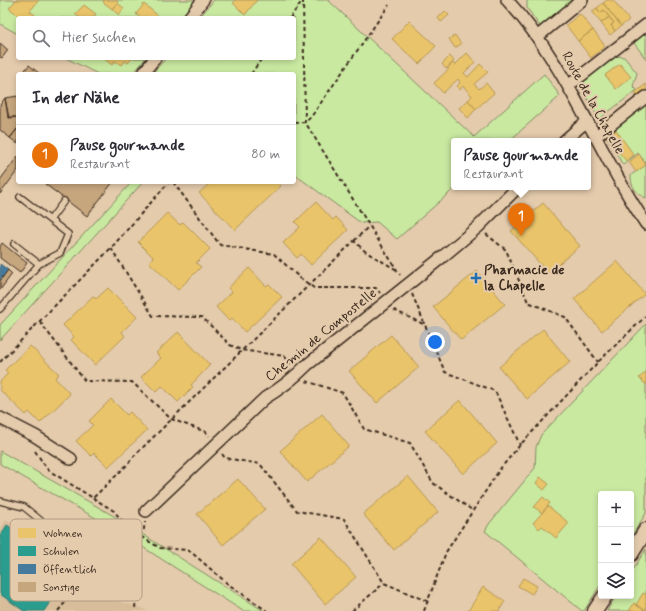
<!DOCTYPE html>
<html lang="de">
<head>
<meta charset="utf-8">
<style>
	:root { --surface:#fff; --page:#f7f7f7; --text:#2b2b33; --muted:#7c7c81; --line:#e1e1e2; --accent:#1f6fb2 }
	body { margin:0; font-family:Mynerve,sans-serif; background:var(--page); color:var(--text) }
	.controls { position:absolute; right:12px; bottom:12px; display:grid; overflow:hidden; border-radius:4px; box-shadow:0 2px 6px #0003 }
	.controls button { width:36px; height:36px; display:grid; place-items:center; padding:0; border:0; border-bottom:1px solid var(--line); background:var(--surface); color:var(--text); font:20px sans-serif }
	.you { position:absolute; left:435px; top:342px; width:14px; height:14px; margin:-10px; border:3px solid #fff; border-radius:50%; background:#1a73e8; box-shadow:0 0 0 6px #1a73e833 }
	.badge { display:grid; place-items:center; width:26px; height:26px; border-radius:50%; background:var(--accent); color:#fff; font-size:13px; font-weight:700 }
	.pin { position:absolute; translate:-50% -33px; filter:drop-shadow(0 1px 2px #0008) }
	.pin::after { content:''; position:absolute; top:21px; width:14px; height:12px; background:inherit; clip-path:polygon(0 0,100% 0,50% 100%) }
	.popup { position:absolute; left:451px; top:138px; width:140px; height:52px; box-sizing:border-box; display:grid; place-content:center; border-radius:4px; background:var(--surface); filter:drop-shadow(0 1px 3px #0005); font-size:13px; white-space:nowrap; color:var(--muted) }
	.popup b { font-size:15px; color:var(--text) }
	.popup::after { content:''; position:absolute; left:50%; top:100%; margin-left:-8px; border:8px solid transparent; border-top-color:var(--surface) }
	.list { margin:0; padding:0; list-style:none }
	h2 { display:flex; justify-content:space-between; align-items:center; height:52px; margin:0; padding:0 16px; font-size:17px }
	h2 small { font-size:13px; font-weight:400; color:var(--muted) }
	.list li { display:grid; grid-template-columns:26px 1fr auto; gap:12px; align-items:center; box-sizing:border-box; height:60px; padding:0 16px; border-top:1px solid var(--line) }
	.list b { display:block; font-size:15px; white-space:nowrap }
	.list p { margin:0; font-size:13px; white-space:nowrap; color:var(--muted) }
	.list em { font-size:13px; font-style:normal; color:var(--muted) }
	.icon { flex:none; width:22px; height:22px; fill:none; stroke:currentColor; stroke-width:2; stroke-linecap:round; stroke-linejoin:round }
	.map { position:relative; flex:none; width:646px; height:611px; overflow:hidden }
	.search { position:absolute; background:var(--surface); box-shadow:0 2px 6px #0003; left:16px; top:16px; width:280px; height:44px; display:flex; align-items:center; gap:10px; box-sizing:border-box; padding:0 14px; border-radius:4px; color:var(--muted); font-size:15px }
	.panel { position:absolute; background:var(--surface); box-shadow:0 2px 6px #0003; left:16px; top:72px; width:280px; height:112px; border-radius:4px }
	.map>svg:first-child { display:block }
	.built { fill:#d8bd9b }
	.green { fill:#c9e9a1; stroke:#828a60 }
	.homes { fill:#e9c46a; stroke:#b59653 }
	.schools { fill:#2a9d8f; stroke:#2f7a6d }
	.public { fill:#457b9d; stroke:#426377 }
	.building { fill:#c6a67d; stroke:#3b2a1e }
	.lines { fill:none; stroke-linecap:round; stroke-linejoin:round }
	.service-casing { stroke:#3b2a1e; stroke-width:8 }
	.minor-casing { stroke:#3b2a1e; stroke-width:14 }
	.tertiary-casing { stroke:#3b2a1e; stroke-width:17 }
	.path { stroke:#3b2a1e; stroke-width:2; stroke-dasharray:4 3; stroke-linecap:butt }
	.service { stroke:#e4cbac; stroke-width:5.5 }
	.minor { stroke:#e4cbac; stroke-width:11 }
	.tertiary { stroke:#e4cbac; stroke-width:14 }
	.poi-dot { fill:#1f6fb2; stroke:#e4cbac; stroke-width:1.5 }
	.labels { text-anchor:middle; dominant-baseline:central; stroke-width:4; stroke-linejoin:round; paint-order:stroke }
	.street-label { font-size:14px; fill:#3b2a1e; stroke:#e4cbac }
	.poi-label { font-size:14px; font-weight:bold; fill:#3b2a1e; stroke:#e4cbac; text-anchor:start }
	.key { fill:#e4cbac; stroke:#b19b81; stroke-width:1 }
	.key-label { font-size:11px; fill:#3b2a1e }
</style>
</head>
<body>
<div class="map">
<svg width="646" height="611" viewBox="0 0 646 611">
	<rect width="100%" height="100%" fill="#e4cbac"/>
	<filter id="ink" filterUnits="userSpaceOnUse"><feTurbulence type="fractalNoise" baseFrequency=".025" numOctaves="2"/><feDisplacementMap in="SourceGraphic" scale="8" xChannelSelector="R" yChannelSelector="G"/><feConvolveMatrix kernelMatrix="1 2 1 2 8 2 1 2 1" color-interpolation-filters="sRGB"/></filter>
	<g filter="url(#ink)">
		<path class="built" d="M 6,520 L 118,601 L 142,608 L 147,611 L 0,611 L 0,529 Z"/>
		<path class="green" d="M 1,0 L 195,0 L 180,18 L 18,18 L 18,34 L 0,24 L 0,2 Z
			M 214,0 L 328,0 L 474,137 L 544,74 L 560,96 L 509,141 L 454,141 L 454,187 L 456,187 L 397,239 L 377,222 L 361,223 L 294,174 L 294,74 L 152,74 L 166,58 L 294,58 L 294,18 L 199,18 Z
			M 527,0 L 577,0 L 543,26 L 539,25 L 527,8 Z
			M 646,29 L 646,59 L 632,40 Z
			M 615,56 L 624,57 L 637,73 L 633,86 L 637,90 L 599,119 L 579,84 Z
			M 66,58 L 146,58 L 133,74 L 98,74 Z
			M 646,101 L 646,163 L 638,153 L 623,165 L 607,137 L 616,130 L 613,127 Z
			M 646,165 L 646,198 C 637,194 630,186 631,175 Z
			M 132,182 L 143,182 L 0,340 L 0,325 Z
			M 646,324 L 646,513 L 631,537 L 631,494 L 601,494 L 601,584 L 584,611 L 582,611 L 485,531 L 489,524 L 535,468 L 536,447 L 541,435 Z
			M 0,451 L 112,515 L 264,611 L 243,611 L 108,525 L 0,464 Z
			M 646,549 L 646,611 L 607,611 L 616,596 L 631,596 L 631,573 Z"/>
		<path class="homes" d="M 16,0 L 39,0 L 30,11 L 36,16 L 34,18 L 21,18 L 9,8 Z
			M 104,0 L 116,0 L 118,2 L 112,9 L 103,2 Z
			M 236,0 L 257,0 L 245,15 L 233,3 Z
			M 607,0 L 613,0 L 629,20 L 621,26 L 603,3 Z
			M 117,3 L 124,8 L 119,15 L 112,9 Z
			M 603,3 L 621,26 L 615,31 L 611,25 L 614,23 L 609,17 L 604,10 L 600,13 L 597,8 Z
			M 144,4 L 161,18 L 141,18 L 136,14 Z
			M 84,5 L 96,14 L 93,18 L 80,18 L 75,14 Z
			M 597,8 L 600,13 L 604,10 L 609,17 L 601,23 L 592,11 Z
			M 445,11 L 449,15 L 441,22 L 438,18 Z
			M 580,14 L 593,30 L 578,41 L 566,25 Z
			M 609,17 L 614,23 L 611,25 L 615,31 L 610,35 L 601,23 Z
			M 409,21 L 436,46 L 419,64 L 392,39 Z
			M 593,30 L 605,46 L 591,58 L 578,41 Z
			M 455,35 L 461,44 L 455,48 L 449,39 Z
			M 467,53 L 475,62 L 464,73 L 468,77 L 480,64 L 488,72 L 474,84 L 479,89 L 486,83 L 494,93 L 476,109 L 468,100 L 472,96 L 463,86 L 460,90 L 457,86 L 460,83 L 458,79 L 443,93 L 434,83 L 449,69 L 447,68 L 453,63 L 455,65 Z
			M 450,56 L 454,61 L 446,69 L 442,64 Z
			M 103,58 L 131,58 L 132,59 L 128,63 L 125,61 L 121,65 L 115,61 L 112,65 Z
			M 620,64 L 631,77 L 616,89 L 605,75 Z
			M 646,84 L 646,92 L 639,98 L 635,93 Z
			M 468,100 L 476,109 L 468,118 L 459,108 Z
			M 616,130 L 634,155 L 626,161 L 607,137 Z
			M 639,154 L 646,165 L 636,172 L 629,162 Z
			M 211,182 L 277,182 L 281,186 L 235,230 L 199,193 Z
			M 316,202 L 333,220 L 336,217 L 348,230 L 311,265 L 301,254 L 297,258 L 283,243 L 300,227 L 295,222 Z
			M 543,203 L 580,246 L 548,273 L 511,231 Z
			M 167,213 L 180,225 L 183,222 L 210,249 L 196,263 L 201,267 L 178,290 L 149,262 L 153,257 L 138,242 Z
			M 617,261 L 645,294 L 602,331 L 574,299 Z
			M 249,268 L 266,286 L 269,284 L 282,297 L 245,332 L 232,318 L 229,321 L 216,307 L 232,292 L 228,288 Z
			M 477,271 L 505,304 L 461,340 L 433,307 Z
			M 108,288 L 137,317 L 122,332 L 125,336 L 95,365 L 71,340 L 74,337 L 63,325 L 93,296 L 96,299 Z
			M 543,329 L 570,362 L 527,399 L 499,367 Z
			M 178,332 L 210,365 L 191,385 L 193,387 L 178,402 L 162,386 L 156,392 L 141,377 L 161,358 L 156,353 Z
			M 391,335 L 419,367 L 377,403 L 349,371 Z
			M 30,346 L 59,374 L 55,378 L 70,394 L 40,423 L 29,412 L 26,415 L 0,390 L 0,382 L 8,373 L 5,370 Z
			M 646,372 L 646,385 L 639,378 Z
			M 111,399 L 127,415 L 130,412 L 147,430 L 108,467 L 94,453 L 91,456 L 76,441 L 93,425 L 89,421 Z
			M 460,400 L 497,443 L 463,474 L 425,431 Z
			M 322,414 L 349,446 L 307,482 L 280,451 Z
			M 408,476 L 438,512 L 394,550 L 363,514 Z
			M 540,477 L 549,484 L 544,490 L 536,483 Z
			M 238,479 L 265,509 L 223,545 L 197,514 Z
			M 543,497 L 550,503 L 542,513 L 534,507 Z
			M 548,506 L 569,523 L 556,538 L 542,526 L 539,529 L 533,523 Z
			M 321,537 L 356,577 L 325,604 L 291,564 Z
			M 523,578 L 537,586 L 532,594 L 518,586 Z
			M 483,587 L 505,601 L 499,611 L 468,611 Z
			M 643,593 L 646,595 L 646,611 L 636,605 Z
			M 634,603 L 646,611 L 629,611 Z"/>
		<path class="schools" d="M 7,525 L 72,570 L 44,611 L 24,611 L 0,594 L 0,536 Z"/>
		<path class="public" d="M 0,264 L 8,270 L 0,281 Z"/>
		<path class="building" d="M 0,43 L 8,50 L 2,58 L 0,57 Z
			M 29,65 L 40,74 L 22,74 Z
			M 18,96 L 18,117 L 9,118 L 5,98 Z
			M 5,98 L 8,117 L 18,117 L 18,128 L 10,138 L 0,130 L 0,105 Z
			M 18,128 L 18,144 L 10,138 Z
			M 18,156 L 18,170 L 0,194 L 0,180 Z
			M 47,182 L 113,182 L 87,216 L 45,184 Z
			M 2,243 L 27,263 L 20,273 L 0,258 L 0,247 Z
			M 8,270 L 12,274 L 0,290 L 0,281 Z"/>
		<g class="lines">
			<defs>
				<path id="service" d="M 50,220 L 64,201
					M 14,244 L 39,264
					M 0,309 L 39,264 L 60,253 L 68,234 L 20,197
					M 0,501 L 24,507 L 56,533 L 91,549 L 103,558"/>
				<path id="minor" d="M 507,0 C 568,65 597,152 646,224
					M 189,18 L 203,0
					M 537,37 L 582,0
					M 145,71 L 155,58
					M 568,86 L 646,25
					M 595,137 L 646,97
					M 564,141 L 581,126 L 588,122
					M 0,418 L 35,436 L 71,459
					M 146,511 L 265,398 C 280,389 295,377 307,365 L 441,258 L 478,227 L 518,187"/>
				<path id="tertiary" d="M 631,554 L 646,530
					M 595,611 L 605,596"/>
			</defs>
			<use href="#service" class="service-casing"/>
			<use href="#minor" class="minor-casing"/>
			<use href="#tertiary" class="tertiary-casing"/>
			<path class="path" d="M 303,0 L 305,122 L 400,275
				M 290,18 L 302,1
				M 251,74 L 262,58
				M 294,123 L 305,122 L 311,117 L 389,5
				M 173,182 L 220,245 L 274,254 L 300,278 L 314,288 L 376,288 L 380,293
				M 486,234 L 506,250 L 528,302 L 565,317 L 598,362
				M 354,241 L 369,226
				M 111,248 L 153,316 L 202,317 L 230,345 L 241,350 L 284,356 L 291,364
				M 412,294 L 425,325
				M 394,310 L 425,325 L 445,372 L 495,391 L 520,445
				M 40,322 L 85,381 L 132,382 L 171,419 L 206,432 L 209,436
				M 0,362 L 111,248 L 169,182
				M 306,381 L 343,393 L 364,429 L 410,443 L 433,483 L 472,510
				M 35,451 L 48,470 L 93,498 L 129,463 L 131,459 L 354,241 L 366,252 L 397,270
				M 222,454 L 225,458 L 260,464 L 297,511 L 344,519 L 384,583 L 427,601
				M 93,498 L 114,511 L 130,530 L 160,548 L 187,550 L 191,552 L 228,584 L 267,611
				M 110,555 C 119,552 139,537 144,529 C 144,527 145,524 145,522
				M 109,564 C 116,567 128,569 133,575 C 138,581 135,603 135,611
				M 129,572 L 130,564 L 137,554 L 139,535
				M 58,611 L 97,564
				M 352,611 L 384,583
				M 424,611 L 446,552 L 500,469 L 520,445 L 598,362 L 646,316"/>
			<use href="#service" class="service"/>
			<use href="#minor" class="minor"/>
			<use href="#tertiary" class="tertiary"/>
		</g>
	</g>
	<path class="poi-dot" d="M474 272h4v4h4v4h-4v4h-4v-4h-4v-4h4z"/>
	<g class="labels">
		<g class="street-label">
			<text transform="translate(593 103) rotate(61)">Route de la Chapelle</text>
			<text transform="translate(321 335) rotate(-39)">Chemin de Compostelle</text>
		</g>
		<g class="poi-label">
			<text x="484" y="270">Pharmacie de<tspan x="484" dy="16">la Chapelle</tspan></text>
		</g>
	</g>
	<rect x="10" y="519" width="132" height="82" rx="6" class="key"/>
	<rect x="18" y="528" width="18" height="10" fill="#e9c46a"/>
	<rect x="18" y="546" width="18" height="10" fill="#2a9d8f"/>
	<rect x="18" y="564" width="18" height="10" fill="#457b9d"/>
	<rect x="18" y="582" width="18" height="10" fill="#c6a67d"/>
	<g class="key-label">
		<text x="43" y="537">Wohnen</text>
		<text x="43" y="555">Schulen</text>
		<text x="43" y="573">Öffentlich</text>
		<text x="43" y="591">Sonstige</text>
	</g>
</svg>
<div class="controls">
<button>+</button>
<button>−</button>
<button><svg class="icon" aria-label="layers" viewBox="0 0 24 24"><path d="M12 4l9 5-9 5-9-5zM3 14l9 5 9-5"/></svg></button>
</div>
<div class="you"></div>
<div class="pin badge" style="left:521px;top:236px;background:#e8710a">1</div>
<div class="popup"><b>Pause gourmande</b>Restaurant</div>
<div class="search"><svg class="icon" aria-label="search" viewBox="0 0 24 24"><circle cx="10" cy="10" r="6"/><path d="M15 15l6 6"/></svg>Hier suchen</div>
<section class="panel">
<h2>In der Nähe<small></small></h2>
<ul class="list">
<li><span class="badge" style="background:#e8710a">1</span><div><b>Pause gourmande</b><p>Restaurant</p></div><em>80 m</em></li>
</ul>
</section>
</div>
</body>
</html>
